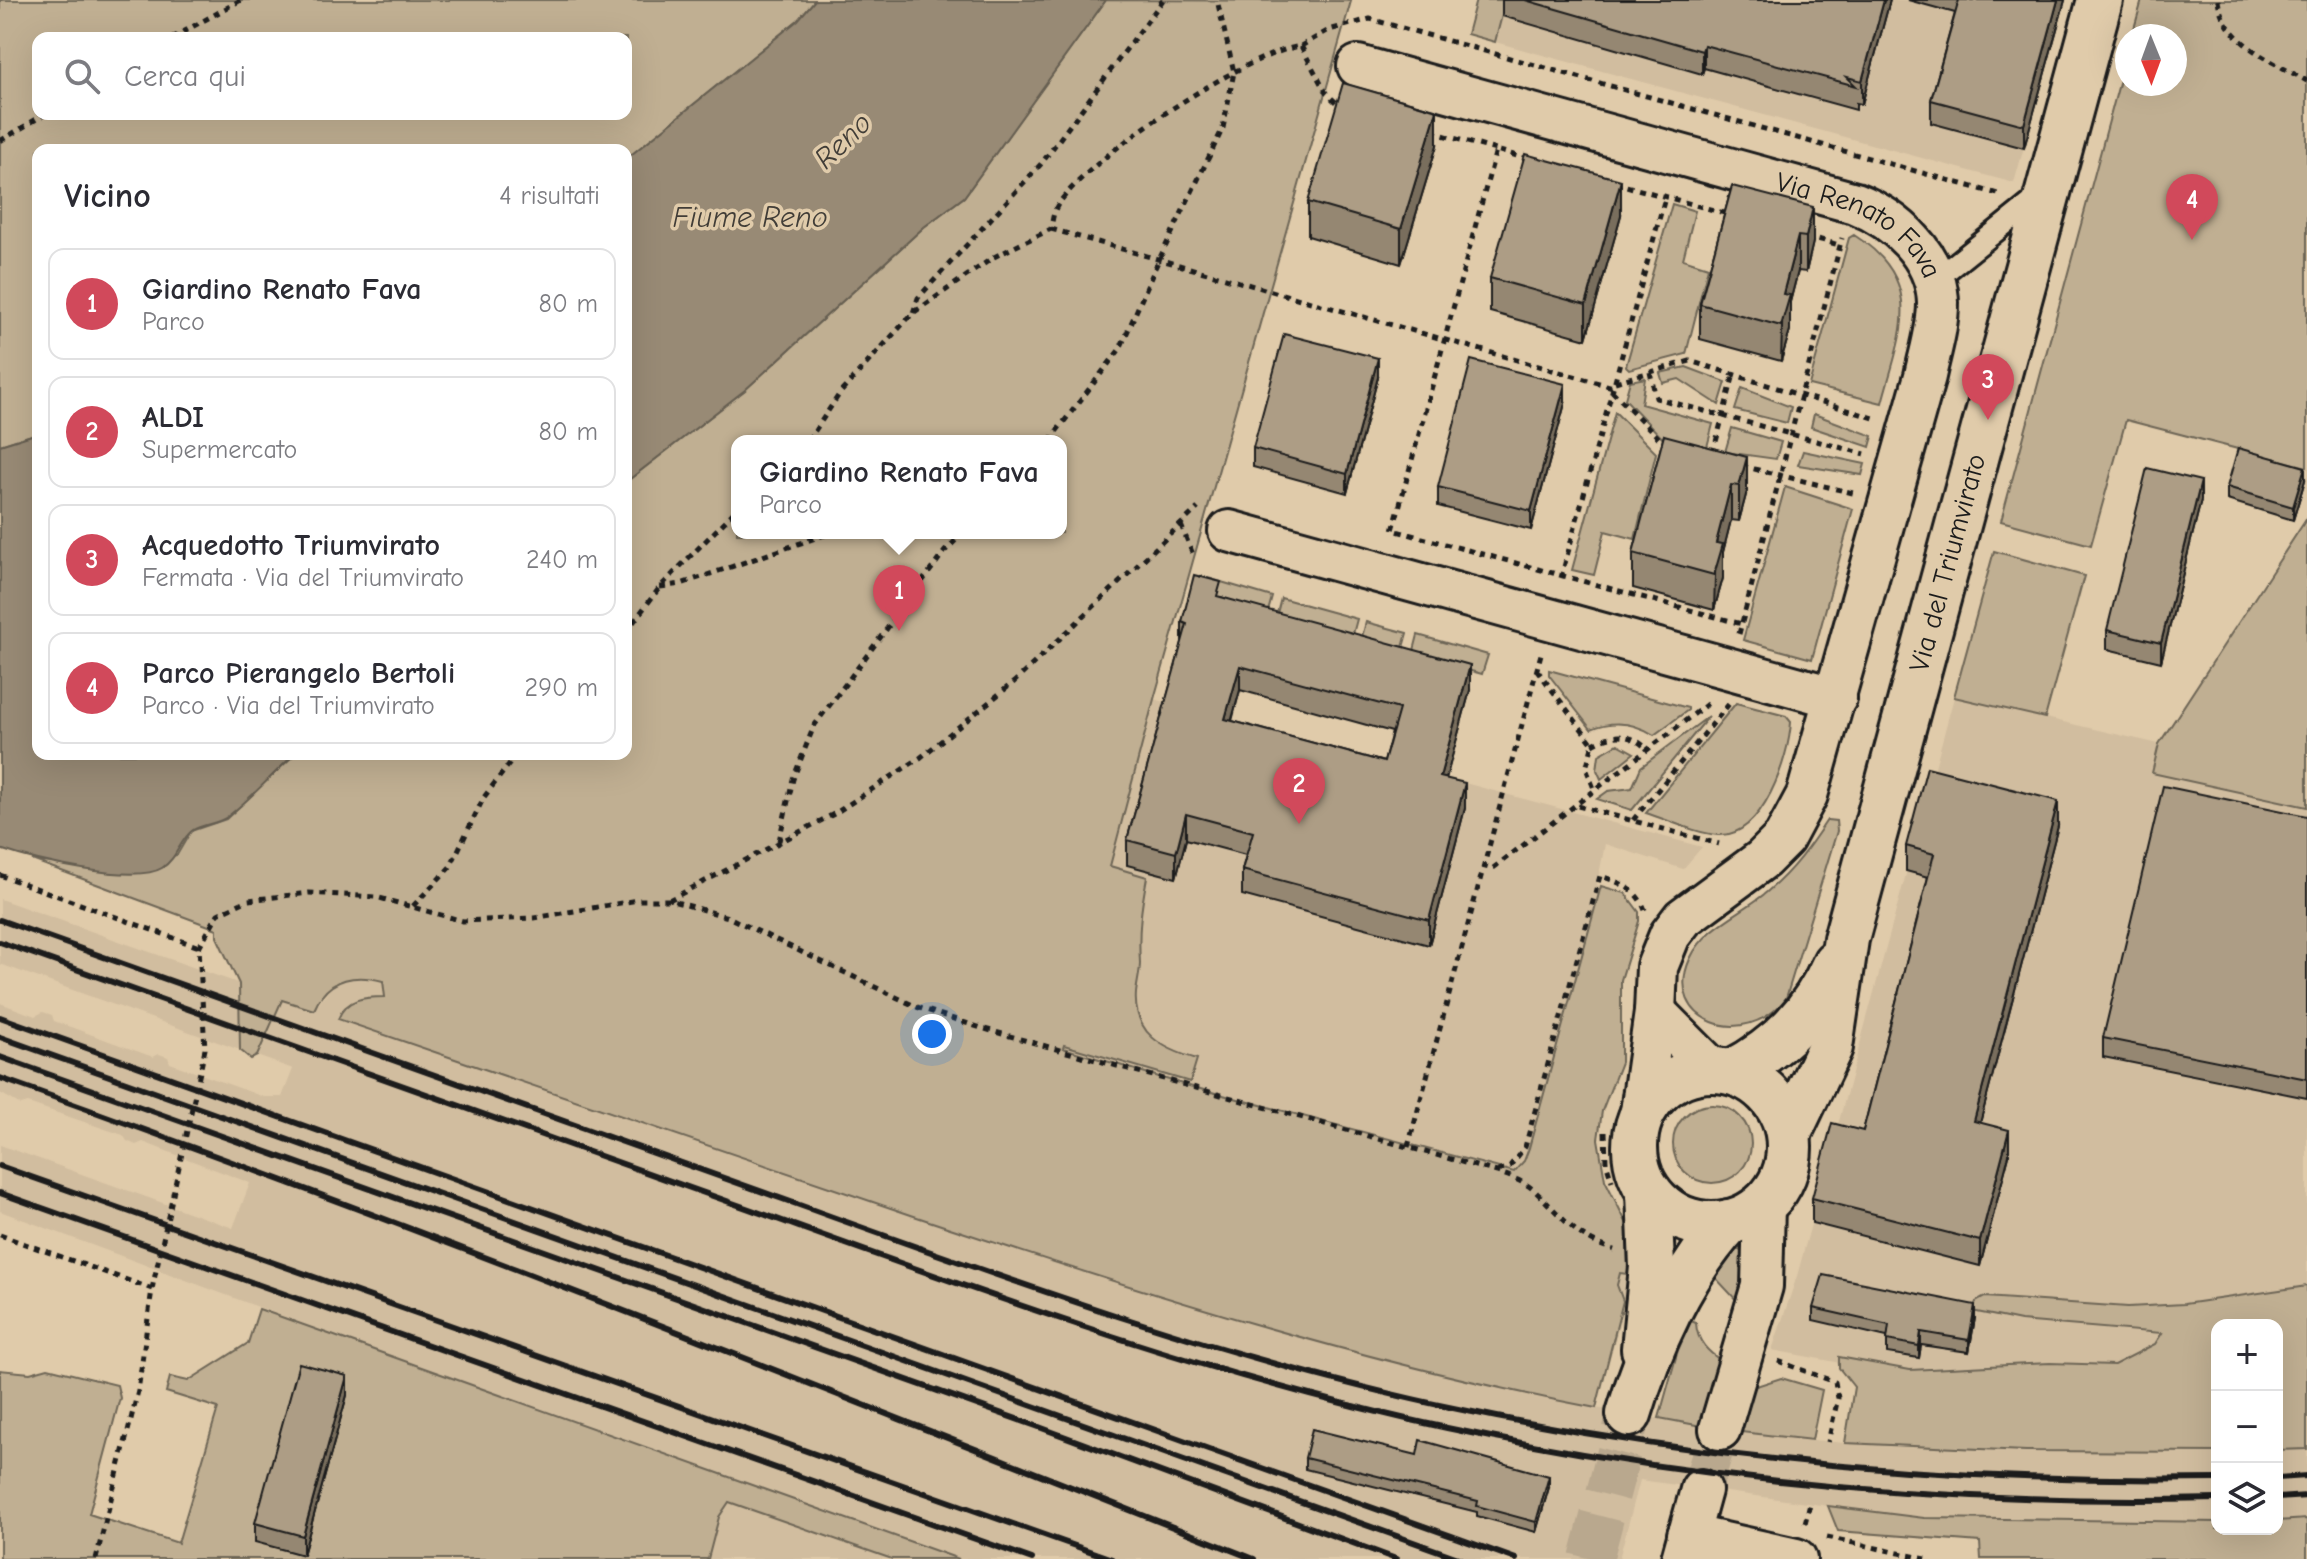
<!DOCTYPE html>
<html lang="it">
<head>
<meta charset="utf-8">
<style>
	:root { --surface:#fff; --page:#f7f7f7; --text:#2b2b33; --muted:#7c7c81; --line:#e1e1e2; --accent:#d1495b }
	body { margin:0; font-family:"Comic Neue",sans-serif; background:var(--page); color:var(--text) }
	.controls { position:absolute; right:24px; bottom:24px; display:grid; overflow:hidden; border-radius:16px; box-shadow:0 8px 32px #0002 }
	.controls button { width:72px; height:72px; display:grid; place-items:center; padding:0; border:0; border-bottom:2px solid var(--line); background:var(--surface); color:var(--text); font:40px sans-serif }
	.compass { position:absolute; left:2115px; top:24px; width:72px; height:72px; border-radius:50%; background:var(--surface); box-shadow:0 8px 32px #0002; rotate:179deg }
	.you { position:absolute; left:932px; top:1034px; width:28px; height:28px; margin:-20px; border:6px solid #fff; border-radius:50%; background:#1a73e8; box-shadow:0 0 0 12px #1a73e833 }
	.badge { display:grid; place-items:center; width:52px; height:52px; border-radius:50%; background:var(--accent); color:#fff; font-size:26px; font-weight:700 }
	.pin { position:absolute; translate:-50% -66px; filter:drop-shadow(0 2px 4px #0008) }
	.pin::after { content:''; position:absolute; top:42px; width:28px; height:24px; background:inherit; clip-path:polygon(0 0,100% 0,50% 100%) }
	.popup { position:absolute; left:731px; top:435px; width:336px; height:104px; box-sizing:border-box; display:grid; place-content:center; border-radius:16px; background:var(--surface); filter:drop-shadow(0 2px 6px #0005); font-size:26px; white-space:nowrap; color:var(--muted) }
	.popup b { font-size:30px; color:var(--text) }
	.popup::after { content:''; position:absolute; left:50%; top:100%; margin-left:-16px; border:16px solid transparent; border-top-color:var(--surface) }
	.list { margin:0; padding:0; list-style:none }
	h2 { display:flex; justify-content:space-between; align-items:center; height:104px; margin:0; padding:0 32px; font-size:34px }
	h2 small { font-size:26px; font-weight:400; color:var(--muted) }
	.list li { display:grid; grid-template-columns:52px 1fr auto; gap:24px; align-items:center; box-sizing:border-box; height:112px; margin:0 16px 16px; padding:0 16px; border:2px solid var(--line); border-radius:16px }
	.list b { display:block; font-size:30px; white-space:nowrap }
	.list p { margin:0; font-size:26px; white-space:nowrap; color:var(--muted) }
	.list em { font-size:26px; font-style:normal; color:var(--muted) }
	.icon { flex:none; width:44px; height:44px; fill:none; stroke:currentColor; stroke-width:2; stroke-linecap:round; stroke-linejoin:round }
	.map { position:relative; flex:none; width:2307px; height:1559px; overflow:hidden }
	.search { position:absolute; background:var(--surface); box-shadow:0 8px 32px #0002; left:32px; top:32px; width:600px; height:88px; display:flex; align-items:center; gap:20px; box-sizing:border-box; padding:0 28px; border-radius:16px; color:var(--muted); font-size:30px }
	.panel { position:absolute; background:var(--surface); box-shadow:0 8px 32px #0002; left:32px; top:144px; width:600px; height:616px; border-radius:16px }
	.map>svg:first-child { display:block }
	.built { fill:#d1bd9f; fill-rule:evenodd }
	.green { fill:#c0af92; stroke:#6e6657; stroke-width:2; fill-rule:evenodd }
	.water { fill:#988a75; stroke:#665e51; stroke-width:2 }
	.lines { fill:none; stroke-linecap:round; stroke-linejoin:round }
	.street-tunnel { stroke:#b9a88e; stroke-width:40; stroke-dasharray:40 20; stroke-linecap:butt }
	.secondary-tunnel { stroke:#b9a88e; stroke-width:44; stroke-dasharray:44 22; stroke-linecap:butt }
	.lane-casing { stroke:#1c1c1c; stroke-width:26 }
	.street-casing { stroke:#1c1c1c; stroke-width:46 }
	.secondary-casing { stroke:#1c1c1c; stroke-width:50 }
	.path { stroke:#1c1c1c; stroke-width:5; stroke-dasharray:6 6; stroke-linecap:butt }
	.lane { stroke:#e0cbaa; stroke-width:20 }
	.street { stroke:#e0cbaa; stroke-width:40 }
	.secondary { stroke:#e0cbaa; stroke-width:44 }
	.rail { stroke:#1c1c1c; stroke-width:6 }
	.wall { fill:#958772; stroke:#1c1c1c; stroke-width:2; fill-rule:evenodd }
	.shaded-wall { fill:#796e5d; stroke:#1c1c1c; stroke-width:2 }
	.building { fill:#ad9d85; stroke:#1c1c1c; stroke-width:2; fill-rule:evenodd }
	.labels { text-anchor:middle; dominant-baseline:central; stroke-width:7; stroke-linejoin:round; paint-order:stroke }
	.street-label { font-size:28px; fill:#1c1c1c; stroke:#e0cbaa }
	.water-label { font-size:30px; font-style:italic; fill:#413d37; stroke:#e0cbaa }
</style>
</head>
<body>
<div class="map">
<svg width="2307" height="1559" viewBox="0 0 2307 1559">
	<rect width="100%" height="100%" fill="#e0cbaa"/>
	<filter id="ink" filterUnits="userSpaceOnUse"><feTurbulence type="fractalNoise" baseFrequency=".0125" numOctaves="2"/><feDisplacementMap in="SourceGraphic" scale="16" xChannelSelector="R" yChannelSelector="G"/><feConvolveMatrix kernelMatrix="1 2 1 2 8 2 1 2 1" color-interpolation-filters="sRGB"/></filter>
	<g filter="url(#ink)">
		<path class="built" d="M 1506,0 L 2065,0 L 2014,183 L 1495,42 Z
			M 1954,697 L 2159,744 L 2153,769 L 2307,803 L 2307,1559 L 1981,1559 L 1980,1542 L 1838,1531 L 1828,1506 L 1640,1480 L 1619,1559 L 694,1559 L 323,1331 L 0,1211 L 0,1145 L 233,1228 L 250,1183 L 143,1142 L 136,1145 L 127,1141 L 123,1135 L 28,1103 L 21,1105 L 0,1093 L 0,1003 L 35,1016 L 43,1012 L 52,1015 L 54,1021 L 153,1057 L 159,1054 L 168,1057 L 170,1063 L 264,1097 L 282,1097 L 293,1069 L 0,964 L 0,899 L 314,1010 L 333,985 L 346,978 L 364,976 L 561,1028 L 1628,1274 L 1619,1326 L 1596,1408 L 1732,1431 L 1766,1383 L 1781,1378 L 1822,1390 L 1812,1440 L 1845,1443 L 1854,1387 L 1848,1376 L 1836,1362 L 1772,1350 L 1797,1276 ZM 2217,1325 L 2277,1325 L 2277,1529 L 2217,1529 Z
			M 1154,699 L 1702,847 L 1683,869 L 1605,844 L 1597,885 L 1613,889 L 1541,1183 L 1510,1170 L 1189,1086 L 1063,1048 Z"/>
		<path class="green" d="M 0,0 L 815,0 L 798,20 L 626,159 L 626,150 L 38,150 L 38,433 L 0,445 ZM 38,38 L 626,38 L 626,114 L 38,114 Z
			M 1106,0 L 1351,1 L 1154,699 L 1110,866 L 1147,877 C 1141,909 1138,930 1140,963 C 1140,973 1137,983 1136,993 C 1133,1034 1163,1049 1197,1059 L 1190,1082 L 1064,1045 L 1063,1048 L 1189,1086 L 1514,1172 L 1524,1161 L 1529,1148 L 1601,886 L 1625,893 L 1639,912 L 1639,921 L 1621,980 L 1621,1062 L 1602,1111 L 1598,1139 L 1605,1180 L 1627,1224 L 1628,1274 L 1620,1273 L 1617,1285 L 1623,1301 L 1596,1408 C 1364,1363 1138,1291 914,1216 C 722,1152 530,1086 338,1019 C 346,998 365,997 385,997 L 383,981 C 353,973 327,979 314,1010 L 282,1000 L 257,1056 L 251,1059 L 240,1050 L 239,984 L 217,937 L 217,929 L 32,860 L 108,872 L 177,855 L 191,831 L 226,819 L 295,754 L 626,754 L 626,482 L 745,390 L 924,227 L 964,197 ZM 737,441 L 1061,441 L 1061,533 L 737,533 Z
			M 1476,0 L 1506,0 L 1495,42 L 1467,34 Z
			M 2142,0 L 2307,0 L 2307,467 L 2126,420 L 2091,545 L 2001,521 L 2127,54 L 2127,84 L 2175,84 L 2175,36 L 2132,36 Z
			M 1672,204 L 1695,211 L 1683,259 L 1708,267 L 1686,354 L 1629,369 L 1626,366 Z
			M 1854,235 C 1928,282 1900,334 1882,403 L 1809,385 L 1849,238 Z
			M 1686,367 L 1726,382 L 1719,405 L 1679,379 L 1663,383 L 1660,373 Z
			M 1645,378 L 1641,404 L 1713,424 L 1707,447 L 1665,441 L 1625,399 L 1630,381 Z
			M 1742,388 L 1791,407 L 1787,423 L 1735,410 Z
			M 1615,412 L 1656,453 L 1635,539 L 1605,531 L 1594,575 L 1572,570 Z
			M 1814,414 L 1873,436 L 1870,447 L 1811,427 Z
			M 1732,428 L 1781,442 L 1776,459 L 1725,452 Z
			M 1803,451 L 1865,464 L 1862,475 L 1798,465 Z
			M 1785,487 L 1853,509 L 1812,659 L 1743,640 Z
			M 2307,518 L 2307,807 L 2152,773 L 2159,744 Z
			M 1994,551 L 2084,576 L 2045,718 L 1954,697 Z
			M 1201,576 L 1272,597 L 1264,626 L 1196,595 Z
			M 1281,598 L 1357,619 L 1349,649 L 1273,629 Z
			M 1366,622 L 1407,633 L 1399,662 L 1358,652 Z
			M 1418,635 L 1488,655 L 1482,674 L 1453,666 L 1410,666 Z
			M 1549,670 L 1688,708 L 1688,710 L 1654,735 C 1634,722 1613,720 1591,729 L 1549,675 Z
			M 1736,703 L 1786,716 L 1791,722 C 1789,757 1763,838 1718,835 C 1695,833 1668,820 1646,813 Z
			M 1709,716 L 1632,810 L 1597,799 L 1608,791 L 1632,788 L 1641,767 Z
			M 1618,744 L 1634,753 L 1601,779 L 1597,770 L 1599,755 Z
			M 1827,820 L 1836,821 L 1837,831 L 1786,998 C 1745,1052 1662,1021 1690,959 C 1705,926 1743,913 1768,891 C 1793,870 1810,846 1827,820 Z
			M1673 1144a39 39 0 1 1 78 0a39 39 0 1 1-78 0Z
			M 1732,1250 L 1739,1250 L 1749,1256 L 1739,1303 L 1713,1275 Z
			M 2307,1286 L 2307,1449 L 2277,1450 L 2277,1325 L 2217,1325 L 2217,1452 L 2026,1451 L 1845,1443 L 1854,1387 L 1839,1368 L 1839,1357 L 1910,1370 L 2050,1363 L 2114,1365 L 2155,1344 L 2162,1333 L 2021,1321 L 1972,1311 L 1976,1302 L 1985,1297 L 2128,1307 L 2184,1304 Z
			M 259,1309 L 959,1559 L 892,1559 L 729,1502 L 719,1517 L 708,1559 L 0,1559 L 0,1370 L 30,1373 L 48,1368 L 117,1385 L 120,1398 L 89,1514 L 178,1543 L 218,1408 L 166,1392 L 170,1377 L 188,1381 L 248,1343 Z
			M 1691,1321 L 1696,1323 C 1697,1342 1708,1352 1723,1362 L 1707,1427 L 1659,1418 L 1678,1350 Z
			M 1781,1378 L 1822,1390 L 1812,1440 L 1732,1431 L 1747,1389 Z
			M 1828,1506 L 1924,1518 L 2217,1522 L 2217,1529 L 2277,1529 L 2277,1521 L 2307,1519 L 2307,1559 L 1981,1559 L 1980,1542 L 1838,1531 Z"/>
		<path class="water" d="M 815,0 L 1106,0 L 964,197 L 924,227 L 745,390 L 626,482 L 626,159 L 798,20 Z
			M 38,433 L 38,754 L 295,754 C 272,774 251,799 227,817 C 218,824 203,824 193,830 C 180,839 177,859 162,868 C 134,885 32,860 0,849 L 0,445 Z"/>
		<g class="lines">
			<path class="street-tunnel" d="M 1701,1490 L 1720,1429"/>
			<path class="secondary-tunnel" d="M 1591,1559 L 1629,1414"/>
			<defs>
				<path id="lane" d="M 1934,281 L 2041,195"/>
				<g id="street">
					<path id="s1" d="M 1358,66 L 1855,203 C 1896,219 1937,256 1938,303 C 1938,328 1930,352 1925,376 L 1807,795 L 1784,838 L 1763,859 L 1683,918 L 1670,935 L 1657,967 L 1655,1012 L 1640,1119"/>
					<path d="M 1229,531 L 1836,698"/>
					<path d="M 1655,1012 L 1712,1069"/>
					<path d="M 1720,1429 L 1762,1286 L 1764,1205"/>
					<path d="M 1688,1535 L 1796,1559"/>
					<path d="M 1682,1559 L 1701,1490"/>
				</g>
				<g id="secondary">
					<circle cx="1712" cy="1147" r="77"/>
					<path d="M 1732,1072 C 1780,1047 1813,1013 1835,963"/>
					<path id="s2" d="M 1789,1133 L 1830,1047 L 1846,939 L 2100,0"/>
					<path d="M 1644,1349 L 1652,1267 L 1649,1192"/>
					<path d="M 1629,1414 C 1649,1347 1682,1273 1729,1222"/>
				</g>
			</defs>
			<use href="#lane" class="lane-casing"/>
			<use href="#street" class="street-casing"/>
			<use href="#secondary" class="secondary-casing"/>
			<path class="path" d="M 2218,0 C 2223,42 2274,62 2307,81
				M 172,38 L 241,0
				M 1301,46 L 1329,30 L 1370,19 L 1998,194
				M 1432,132 L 1496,150
				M 0,141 L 45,114
				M 1528,159 L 1496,150 L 1393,530 L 1742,624
				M 1615,183 L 1728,214
				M 1051,229 L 1613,387
				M 1807,236 L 1839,245
				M 913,313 L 918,298 L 1041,164 L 1163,0
				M 1650,372 L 1656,398 L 1865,454
				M 1615,382 L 1690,361 L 1877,419
				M 1612,391 L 1667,446
				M 808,441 L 840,393 L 913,313 L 994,257 L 1051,229 C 1052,222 1053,213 1057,206 C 1090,156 1243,54 1301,46 L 1326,93 L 1341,107
				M 1049,441 L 1120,349 L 1155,268 L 1223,128 L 1234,72 L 1217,0
				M 1713,453 L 1734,374
				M 1742,466 L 1857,494
				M 1181,525 L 1194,557
				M 1561,578 L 1666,194
				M 660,587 L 681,584 L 830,533
				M 626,632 L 660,587 L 737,509
				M 1739,634 L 1842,238
				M 1537,670 L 1593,744 L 1586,768 L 1595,791
				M 1593,744 C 1614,732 1632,733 1649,751
				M 1578,806 L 1719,844
				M 1633,820 L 1729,704
				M 779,841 L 793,779 L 814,726 L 945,551 L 963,533
				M 1482,866 L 1492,869 L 1711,701
				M 0,875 L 199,947
				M 669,900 L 834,814 L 920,758 L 1014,682 L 1198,508
				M 413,906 L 450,867 L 484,797 L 517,754
				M 1605,1132 L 1606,1162 L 1612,1181
				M 1408,1147 L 1541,654
				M 1498,1171 L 1510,1166 L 1525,1147 L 1600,876 C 1620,882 1637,889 1645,910
				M 0,1235 L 152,1289
				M 1778,1361 L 1835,1382 L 1838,1398 L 1828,1442
				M 1805,1523 L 1810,1504
				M 1827,1537 L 1926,1559
				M 96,1559 L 138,1391 L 152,1289 L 205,1049 L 199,947 L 218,914 L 248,900 L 309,893 L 376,897 L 463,921 L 534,918 L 638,900 L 669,900 L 728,917 L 917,1007 L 981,1028 L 1497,1172 C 1511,1177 1526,1182 1537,1193 C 1566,1220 1574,1237 1614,1250"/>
			<use href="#lane" class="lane"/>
			<use href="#street" class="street"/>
			<use href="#secondary" class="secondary"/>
			<path class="rail" d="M 0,920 C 254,1011 509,1101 763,1192 C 992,1274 1220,1359 1458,1409 C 1708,1462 1962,1483 2217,1479
				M 0,942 C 251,1031 501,1121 752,1210 C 980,1292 1209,1377 1447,1428 C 1699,1482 1959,1505 2217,1499
				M 0,1017 L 1516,1559
				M 0,1037 L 1461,1559
				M 0,1057 L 1039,1427 L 1396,1559
				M 0,1078 C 422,1227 837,1395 1254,1559
				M 0,1166 L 1112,1559
				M 0,1193 L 1032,1559
				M 2277,1478 L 2307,1476
				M 2277,1498 L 2307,1496"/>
		</g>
		<path class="wall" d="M 1502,0 L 1890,0 L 1862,104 L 1856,103 L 1856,110 L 1704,68 L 1702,74 L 1502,16 Z
			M 1908,0 L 2065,0 L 2024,148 L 1931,123 L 1931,100 L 1955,13 Z
			M 1437,145 L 1401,264 L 1308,236 L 1308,202 Z
			M 1732,186 L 1813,242 L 1806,272 L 1798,271 L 1790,302 L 1790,330 L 1781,361 L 1700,339 L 1700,304 Z
			M 1621,215 L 1586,339 L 1490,312 L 1490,278 Z
			M 1378,377 L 1347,493 L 1253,467 L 1253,448 Z
			M 1565,403 L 1531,530 L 1438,506 L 1438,487 Z
			M 1664,435 L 1747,491 L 1739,521 L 1731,520 L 1723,552 L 1723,578 L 1714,610 L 1633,588 L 1633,553 Z
			M 2305,480 L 2293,520 L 2227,500 L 2227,487 Z
			M 2201,500 L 2161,662 L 2107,649 L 2107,630 Z
			M 1221,597 L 1470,690 L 1446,778 L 1465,808 L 1429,945 L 1242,895 L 1242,870 L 1246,855 L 1186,839 L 1176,878 L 1127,865 L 1127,840 L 1182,643 L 1182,622 ZM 1240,690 L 1392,732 L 1384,762 L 1232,721 Z
			M 2307,816 L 2307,1098 L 2103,1057 L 2103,1038 Z
			M 2058,826 L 1980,1123 L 2009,1155 L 1980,1266 L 1812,1223 L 1812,1198 L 1863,1131 L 1928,877 L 1906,871 L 1906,846 Z
			M 1813,1308 L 1975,1318 L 1969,1352 L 1921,1345 L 1919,1358 L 1887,1353 L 1887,1337 L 1813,1320 Z
			M 347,1395 L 303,1555 L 255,1542 L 255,1523 Z
			M 1305,1458 L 1549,1487 L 1536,1532 L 1477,1516 L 1477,1512 L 1305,1469 Z"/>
		<path class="shaded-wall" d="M 1884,0 L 1890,0 L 1862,104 L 1862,81 Z
			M 2058,0 L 2065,0 L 2024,148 L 2024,125 Z
			M 1704,45 L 1704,68 L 1702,74 L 1702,51 Z
			M 1437,110 L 1437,145 L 1401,264 L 1401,229 Z
			M 1621,180 L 1621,215 L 1586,339 L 1586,305 Z
			M 1813,207 L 1813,242 L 1806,272 L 1806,237 Z
			M 1798,236 L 1798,271 L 1790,302 L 1790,330 L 1781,361 L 1783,294 Z
			M 1378,358 L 1378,377 L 1347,493 L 1347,474 Z
			M 1565,384 L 1565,403 L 1531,530 L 1531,511 Z
			M 1747,457 L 1747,491 L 1739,521 L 1739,486 Z
			M 2305,467 L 2305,480 L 2293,520 L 2293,507 Z
			M 2201,481 L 2201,500 L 2161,662 L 2161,643 Z
			M 1731,485 L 1731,520 L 1723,552 L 1723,578 L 1714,610 L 1716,543 Z
			M 1470,665 L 1470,690 L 1440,801 L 1440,777 Z
			M 1240,666 L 1240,690 L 1225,744 L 1225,719 Z
			M 1465,783 L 1465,808 L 1429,945 L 1429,920 Z
			M 2058,801 L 2058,826 L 1974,1146 L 1974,1121 Z
			M 1186,814 L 1186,839 L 1176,878 L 1176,853 Z
			M 2009,1130 L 2009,1155 L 1980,1266 L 1980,1241 Z
			M 1975,1305 L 1975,1318 L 1969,1352 L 1969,1340 Z
			M 1921,1332 L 1921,1345 L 1919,1358 L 1919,1346 Z
			M 347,1376 L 347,1395 L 303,1555 L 303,1536 Z
			M 1549,1476 L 1549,1487 L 1536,1532 L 1536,1522 Z"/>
		<path class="building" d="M 1525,0 L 1884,0 L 1862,81 L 1847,77 L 1856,86 L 1704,45 L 1702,51 Z
			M 1959,0 L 2058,0 L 2024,125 L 1931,100 Z
			M 1343,83 L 1437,110 L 1401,229 L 1308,202 Z
			M 1525,154 L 1621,180 L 1586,305 L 1490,278 Z
			M 1732,186 L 1813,207 L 1806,237 L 1798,236 L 1783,294 L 1790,295 L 1781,326 L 1700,304 Z
			M 1284,334 L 1378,358 L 1347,474 L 1253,448 Z
			M 1471,360 L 1565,384 L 1531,511 L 1438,487 Z
			M 1664,435 L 1747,457 L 1739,486 L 1731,485 L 1716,543 L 1723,544 L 1714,575 L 1633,553 Z
			M 2238,448 L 2305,467 L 2293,507 L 2227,487 Z
			M 2147,468 L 2201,481 L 2161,643 L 2107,630 Z
			M 1194,575 L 1221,582 L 1217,596 L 1470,665 L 1440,777 L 1465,783 L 1429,920 L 1242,870 L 1253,832 L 1186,814 L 1176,853 L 1127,840 L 1187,624 L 1182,622 ZM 1240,666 L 1399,709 L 1384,762 L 1225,719 Z
			M 1927,767 L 2058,801 L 1974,1121 L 2009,1130 L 1980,1241 L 1812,1198 L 1832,1123 L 1863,1131 L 1934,854 L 1906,846 Z
			M 2163,786 L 2307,816 L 2307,1079 L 2103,1038 Z
			M 1823,1275 L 1975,1305 L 1969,1340 L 1921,1332 L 1919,1346 L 1887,1340 L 1889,1325 L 1813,1308 Z
			M 299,1363 L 347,1376 L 303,1536 L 255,1523 Z
			M 1312,1429 L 1417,1455 L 1420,1440 L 1549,1476 L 1536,1522 L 1477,1506 L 1478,1501 L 1305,1458 Z"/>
	</g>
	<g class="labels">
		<g class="street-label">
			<text stroke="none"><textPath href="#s1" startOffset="530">Via Renato Fava</textPath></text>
			<text stroke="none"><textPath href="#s2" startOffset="594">Via del Triumvirato</textPath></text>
		</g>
		<g class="water-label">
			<text transform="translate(843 141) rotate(-44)">Reno</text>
			<text x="750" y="217">Fiume Reno</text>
		</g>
	</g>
</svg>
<div class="controls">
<button>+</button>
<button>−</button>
<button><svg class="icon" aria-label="layers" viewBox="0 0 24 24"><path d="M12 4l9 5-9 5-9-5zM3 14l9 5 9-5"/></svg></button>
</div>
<svg class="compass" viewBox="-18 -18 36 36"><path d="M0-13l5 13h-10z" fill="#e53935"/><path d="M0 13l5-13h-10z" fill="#7c7c81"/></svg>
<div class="you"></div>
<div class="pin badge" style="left:899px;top:631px">1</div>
<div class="popup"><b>Giardino Renato Fava</b>Parco</div>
<div class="pin badge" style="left:1299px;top:824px">2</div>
<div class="pin badge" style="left:1988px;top:420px">3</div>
<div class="pin badge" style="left:2192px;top:240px">4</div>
<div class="search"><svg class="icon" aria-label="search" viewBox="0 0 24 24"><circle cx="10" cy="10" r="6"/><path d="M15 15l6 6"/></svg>Cerca qui</div>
<section class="panel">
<h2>Vicino<small>4 risultati</small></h2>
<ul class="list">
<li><span class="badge">1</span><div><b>Giardino Renato Fava</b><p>Parco</p></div><em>80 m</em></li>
<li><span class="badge">2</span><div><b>ALDI</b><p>Supermercato</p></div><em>80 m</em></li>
<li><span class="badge">3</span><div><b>Acquedotto Triumvirato</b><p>Fermata · Via del Triumvirato</p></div><em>240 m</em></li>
<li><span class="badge">4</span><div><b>Parco Pierangelo Bertoli</b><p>Parco · Via del Triumvirato</p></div><em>290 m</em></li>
</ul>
</section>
</div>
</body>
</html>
